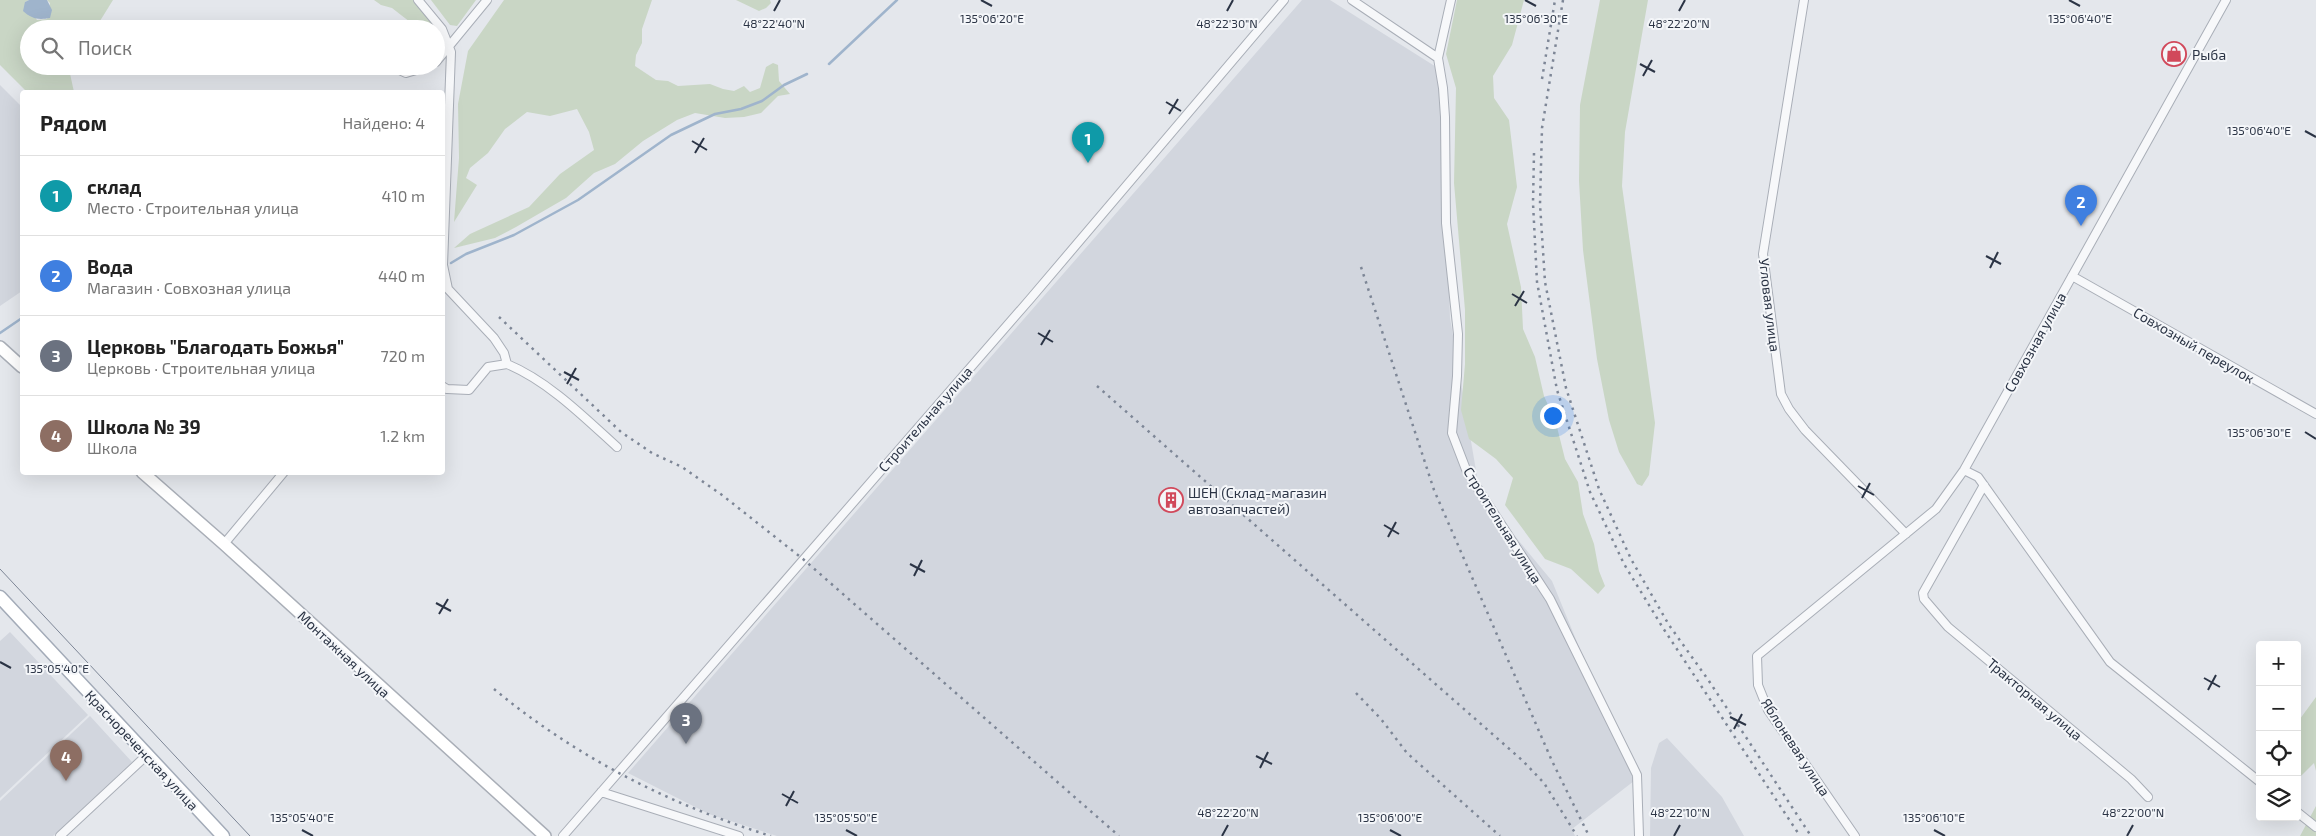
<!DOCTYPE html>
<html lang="ru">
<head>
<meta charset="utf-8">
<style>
	:root { --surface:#fff; --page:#f2f2f2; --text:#222; --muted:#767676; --line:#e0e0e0; --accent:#d1495b }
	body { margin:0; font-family:"Exo 2",sans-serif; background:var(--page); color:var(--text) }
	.controls { position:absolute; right:15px; bottom:15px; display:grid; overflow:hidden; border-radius:5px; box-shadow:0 5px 20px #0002 }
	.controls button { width:45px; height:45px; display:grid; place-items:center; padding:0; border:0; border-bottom:1px solid var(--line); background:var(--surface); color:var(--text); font:25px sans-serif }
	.you { position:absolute; left:1552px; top:415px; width:18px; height:18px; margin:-12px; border:4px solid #fff; border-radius:50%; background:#1a73e8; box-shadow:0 0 0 8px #1a73e833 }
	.badge { display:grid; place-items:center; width:32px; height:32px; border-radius:50%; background:var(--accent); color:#fff; font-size:16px; font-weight:700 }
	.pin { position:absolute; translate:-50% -41px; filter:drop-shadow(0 1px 2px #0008) }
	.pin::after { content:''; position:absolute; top:26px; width:18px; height:15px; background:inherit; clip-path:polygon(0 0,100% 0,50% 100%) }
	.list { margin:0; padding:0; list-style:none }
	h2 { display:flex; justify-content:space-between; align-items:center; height:65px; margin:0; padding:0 20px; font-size:21px }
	h2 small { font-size:16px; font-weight:400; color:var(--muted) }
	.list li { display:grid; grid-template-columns:32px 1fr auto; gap:15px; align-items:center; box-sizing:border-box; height:80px; padding:0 20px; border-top:1px solid var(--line) }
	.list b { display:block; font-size:19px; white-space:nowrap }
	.list p { margin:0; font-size:16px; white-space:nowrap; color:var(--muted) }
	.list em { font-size:16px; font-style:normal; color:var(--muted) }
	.icon { flex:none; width:28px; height:28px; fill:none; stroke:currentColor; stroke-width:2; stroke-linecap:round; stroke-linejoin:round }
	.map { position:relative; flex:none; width:2316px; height:836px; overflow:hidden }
	.search { position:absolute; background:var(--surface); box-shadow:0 5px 20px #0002; left:20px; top:20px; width:425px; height:55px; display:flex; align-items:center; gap:12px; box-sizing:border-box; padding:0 18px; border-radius:28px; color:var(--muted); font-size:19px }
	.panel { position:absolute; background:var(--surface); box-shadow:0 5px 20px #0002; left:20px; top:90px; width:425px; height:385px; border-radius:5px }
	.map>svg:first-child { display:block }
	.built { fill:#d2d6de }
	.green { fill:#c9d6c5 }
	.water { fill:#9fb4cc }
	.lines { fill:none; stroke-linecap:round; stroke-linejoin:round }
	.stream { stroke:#9fb4cc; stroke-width:2.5 }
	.street-casing { stroke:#a9aeb7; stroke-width:10 }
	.secondary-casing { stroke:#a9aeb7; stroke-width:14 }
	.primary-casing { stroke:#a3abb8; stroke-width:15 }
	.street { stroke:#f7f8fa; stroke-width:8 }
	.secondary { stroke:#fff; stroke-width:11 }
	.primary { stroke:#fff; stroke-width:12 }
	.tram { stroke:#7d8696; stroke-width:1 }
	.rail { stroke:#7d8696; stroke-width:2.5; stroke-dasharray:2.5 5; stroke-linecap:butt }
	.ticks { fill:none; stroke:#2b3445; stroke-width:2 }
	.labels { text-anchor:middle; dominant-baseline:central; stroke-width:4; stroke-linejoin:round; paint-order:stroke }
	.poi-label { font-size:14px; fill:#2b3445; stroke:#f4f6f9; text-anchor:start }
	.street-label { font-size:14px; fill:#2b3445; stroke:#f4f6f9 }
	.ticks-label { font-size:12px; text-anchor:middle; fill:#2b3445; stroke:#f4f6f9; stroke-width:4; stroke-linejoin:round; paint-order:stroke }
</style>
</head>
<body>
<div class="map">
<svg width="2316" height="836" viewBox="0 0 2316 836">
	<rect width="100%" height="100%" fill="#e4e7ec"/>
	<path class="built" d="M 1302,0 L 1330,0 L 1441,70 L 1450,318 L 1480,494 L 1552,581 L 1634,781 L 1572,829 L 1575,836 L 777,836 L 709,814 L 628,773 Z
		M 0,85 L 22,107 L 22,291 L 0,306 Z
		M 10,632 L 88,715 L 0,798 L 0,641 Z
		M 90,716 L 132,762 L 53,836 L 0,836 L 0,801 Z
		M 1667,738 L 1722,797 L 1744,836 L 1650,836 L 1651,768 L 1659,743 Z"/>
	<path class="green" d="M 0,0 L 29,0 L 25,2 L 37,20 L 47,19 L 50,3 L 47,0 L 113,0 L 95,29 L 29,29 L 29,66 L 71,66 L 69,69 L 74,92 L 27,92 L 0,65 Z
		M 374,0 L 414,0 L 439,30 L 445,45 L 436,50 L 436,29 L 419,29 L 392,8 L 381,5 Z
		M 431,0 L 476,0 L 457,26 L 450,25 Z
		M 504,0 L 652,0 L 642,29 L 642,43 L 636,55 L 635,66 L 656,80 L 668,81 L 678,86 L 710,84 L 723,89 L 734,91 L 744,86 L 750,92 L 760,88 L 766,67 L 773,63 L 778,65 L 779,81 L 790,94 L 778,96 L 761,113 L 744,117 L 725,118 L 695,113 L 677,120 L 643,141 L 615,164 L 594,173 L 566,198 L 516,227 L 495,238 L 454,248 L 470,234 L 529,207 L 560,174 L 594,150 L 589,132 L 577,109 L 550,116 L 527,112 L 505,129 L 488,153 L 470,168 L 466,178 L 477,185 L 454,222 L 459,158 L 458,104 L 468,51 Z
		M 736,0 L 770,0 L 771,3 L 766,8 L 759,11 Z
		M 1457,0 L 1524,0 L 1512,45 L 1493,76 L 1494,98 L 1509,120 L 1517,187 L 1507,224 L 1521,287 L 1523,329 L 1535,357 L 1544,396 L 1556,423 L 1565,459 L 1578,482 L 1583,514 L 1594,544 L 1599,571 L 1605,586 L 1598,594 L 1571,569 L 1545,559 L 1505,505 L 1513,478 L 1496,459 L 1469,439 L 1461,410 L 1465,364 L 1465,310 L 1454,183 L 1456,88 L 1446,54 Z
		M 1600,0 L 1648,0 L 1625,132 L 1622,186 L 1655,423 L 1649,475 L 1642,486 L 1637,484 L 1619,452 L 1609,420 L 1597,359 L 1583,250 L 1579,181 L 1580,105 Z
		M 2316,697 L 2316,771 L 2314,763 L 2297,780 L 2297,723 Z
		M 2316,806 L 2316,836 L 2300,836 Z"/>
	<path class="water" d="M 29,0 L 47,0 L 52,10 L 50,18 C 38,20 32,19 23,11 L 25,2 Z"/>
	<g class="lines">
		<path class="stream" d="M 829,64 L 897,0
			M 451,263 L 466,254 L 514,235 L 578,200 L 671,135 L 715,114 L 741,109 L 762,101 L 784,85 L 807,74
			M 0,333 L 22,318"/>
		<defs>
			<path id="street" d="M 418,0 L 442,29 L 451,52 L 443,265 L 448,289 L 494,338 L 504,353 L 507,364 C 548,381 584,417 617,447
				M 1352,0 L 1438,58 L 1443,88 L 1445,117 L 1446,223 L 1458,334 L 1457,376 L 1452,433 L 1467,472 L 1550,599 L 1637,775 L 1639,836
				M 1804,0 L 1763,254 L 1781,394 L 1789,409 L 1805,430 L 1906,534
				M 1438,58 L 1451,0
				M 436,62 L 487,0
				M 393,67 L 406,73 L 430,66
				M 2072,276 L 2316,414
				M 442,386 L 447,389 L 469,390 L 488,367 L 507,364
				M 1964,470 L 1978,477 L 2110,662 L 2260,782
				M 1984,485 L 1923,593 L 1924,599 L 1948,627 L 2131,779 L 2148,797
				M 224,544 L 284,472
				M 601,792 L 739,836
				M 2297,812 L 2316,827
				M 60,836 L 147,755
				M 563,836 L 1031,298 L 1284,0
				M 1855,836 L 1768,710 L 1758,685 L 1757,656 L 1936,509 L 1964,470 L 2226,0"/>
			<path id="secondary" d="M 0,347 L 22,367
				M 142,472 L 224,544 L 545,836"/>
			<path id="primary" d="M 0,597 L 223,836"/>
		</defs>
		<use href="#street" class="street-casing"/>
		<use href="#secondary" class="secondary-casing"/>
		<use href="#primary" class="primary-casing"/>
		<use href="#street" class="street"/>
		<use href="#secondary" class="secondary"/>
		<use href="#primary" class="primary"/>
		<path class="tram" d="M 0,569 L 250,836"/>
		<path class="rail" d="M 1563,0 L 1542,128 L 1540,204 L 1545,282 L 1566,388 L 1599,489 L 1631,559 L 1669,625 L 1709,681 L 1811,836
			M 1542,79 L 1555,0
			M 1534,153 L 1533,203 L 1537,282 L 1557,390 L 1590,492 L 1624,564 L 1663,628 L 1800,836
			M 1361,267 L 1434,490 L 1552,761 L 1589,836
			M 499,317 L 621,432 L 652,453 L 682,467 L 722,495 L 803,559 L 1119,836
			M 1097,386 L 1523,761 L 1544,783 L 1577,836
			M 494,689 C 576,757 670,805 771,836
			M 1356,693 L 1381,719 L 1407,753 L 1500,836"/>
	</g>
	<path class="ticks" d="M 981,0 L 992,6M 1525,0 L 1536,6M 2069,0 L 2080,6M 774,11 L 780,0M 1227,11 L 1233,0M 1679,11 L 1685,0M 1640,64 L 1655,72M 1643,76 L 1652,60M 1166,102 L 1181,111M 1169,114 L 1178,99M 2305,131 L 2316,137M 692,141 L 707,150M 695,153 L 704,138M 1986,256 L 2001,264M 1990,268 L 1998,252M 1512,294 L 1527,303M 1515,306 L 1524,291M 1038,333 L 1053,342M 1041,345 L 1050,330M 564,372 L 579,380M 567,384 L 576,368M 2305,432 L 2316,439M 1858,486 L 1874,495M 1862,498 L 1870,483M 1384,525 L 1399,534M 1388,537 L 1396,522M 910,564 L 925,572M 914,576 L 922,560M 436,603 L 451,611M 439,614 L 448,599M 0,662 L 11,668M 2204,678 L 2220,687M 2208,690 L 2216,675M 1730,717 L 1746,725M 1734,729 L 1742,714M 1256,756 L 1272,764M 1260,768 L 1268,752M 782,794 L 798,803M 786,806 L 794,791M 302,830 L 313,836M 846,830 L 857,836M 1390,830 L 1401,836M 1934,830 L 1945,836M 1222,836 L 1228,825M 1674,836 L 1680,825M 2127,836 L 2133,825"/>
	<defs>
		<symbol id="shop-ring" viewBox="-11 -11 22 22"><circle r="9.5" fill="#f4f6f9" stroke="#d1495b" stroke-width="1.5"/><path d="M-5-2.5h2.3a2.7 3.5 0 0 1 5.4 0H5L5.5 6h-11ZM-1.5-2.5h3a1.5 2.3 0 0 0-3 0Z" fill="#d1495b"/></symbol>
		<symbol id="building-ring" viewBox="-11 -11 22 22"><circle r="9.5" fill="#f4f6f9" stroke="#d1495b" stroke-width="1.5"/><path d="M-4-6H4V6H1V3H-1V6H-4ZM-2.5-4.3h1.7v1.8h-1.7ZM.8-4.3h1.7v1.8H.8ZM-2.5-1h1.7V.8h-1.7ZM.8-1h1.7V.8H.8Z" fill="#d1495b"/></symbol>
	</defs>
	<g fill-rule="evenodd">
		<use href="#shop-ring" x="2160" y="40" width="28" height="28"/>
		<use href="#building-ring" x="1157" y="486" width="28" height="28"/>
	</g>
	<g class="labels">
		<g class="poi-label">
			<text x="2192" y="54">Рыба</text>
			<text x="1188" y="492">ШЕН (Склад-магазин<tspan x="1188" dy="16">автозапчастей)</tspan></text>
		</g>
		<g class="street-label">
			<text transform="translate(1770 305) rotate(83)">Угловая улица</text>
			<text transform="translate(2035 342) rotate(-61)">Совхозная улица</text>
			<text transform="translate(2194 345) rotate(30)">Совхозный переулок</text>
			<text transform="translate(925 419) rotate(-49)">Строительная улица</text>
			<text transform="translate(1503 525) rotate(58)">Строительная улица</text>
			<text transform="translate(344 654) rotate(43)">Монтажная улица</text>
			<text transform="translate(2035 699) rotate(40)">Тракторная улица</text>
			<text transform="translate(1796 747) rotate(57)">Яблоневая улица</text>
			<text transform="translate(142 750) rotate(47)">Краснореченская улица</text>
		</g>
	</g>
	<g class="ticks-label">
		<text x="1536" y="23">135°06'30"E</text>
		<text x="992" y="23">135°06'20"E</text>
		<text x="2080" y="23">135°06'40"E</text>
		<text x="774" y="28">48°22'40"N</text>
		<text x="1227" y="28">48°22'30"N</text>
		<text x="1679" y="28">48°22'20"N</text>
		<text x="2259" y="135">135°06'40"E</text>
		<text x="2259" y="437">135°06'30"E</text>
		<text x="57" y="673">135°05'40"E</text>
		<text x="1228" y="817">48°22'20"N</text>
		<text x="1680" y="817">48°22'10"N</text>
		<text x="2133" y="817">48°22'00"N</text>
		<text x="302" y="822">135°05'40"E</text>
		<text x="846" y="822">135°05'50"E</text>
		<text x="1390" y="822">135°06'00"E</text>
		<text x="1934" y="822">135°06'10"E</text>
	</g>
</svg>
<div class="controls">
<button>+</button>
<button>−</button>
<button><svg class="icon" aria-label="locate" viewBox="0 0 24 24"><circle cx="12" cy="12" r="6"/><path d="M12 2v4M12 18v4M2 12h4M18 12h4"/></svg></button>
<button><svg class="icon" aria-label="layers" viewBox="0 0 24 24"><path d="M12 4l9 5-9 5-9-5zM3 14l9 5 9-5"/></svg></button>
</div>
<div class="you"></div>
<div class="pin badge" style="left:1088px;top:163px;background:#0f9aa8">1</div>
<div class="pin badge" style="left:2081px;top:226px;background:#3f7fe0">2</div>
<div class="pin badge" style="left:686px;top:744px;background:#6b7280">3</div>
<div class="pin badge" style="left:66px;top:781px;background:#8d6e63">4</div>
<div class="search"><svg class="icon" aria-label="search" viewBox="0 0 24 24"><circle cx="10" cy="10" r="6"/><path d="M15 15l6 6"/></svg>Поиск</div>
<section class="panel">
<h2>Рядом<small>Найдено: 4</small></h2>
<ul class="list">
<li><span class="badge" style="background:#0f9aa8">1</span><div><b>склад</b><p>Место · Строительная улица</p></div><em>410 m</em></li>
<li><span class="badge" style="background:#3f7fe0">2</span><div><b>Вода</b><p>Магазин · Совхозная улица</p></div><em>440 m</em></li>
<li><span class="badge" style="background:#6b7280">3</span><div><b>Церковь &quot;Благодать Божья&quot;</b><p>Церковь · Строительная улица</p></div><em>720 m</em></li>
<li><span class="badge" style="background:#8d6e63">4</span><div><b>Школа № 39</b><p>Школа</p></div><em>1.2 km</em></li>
</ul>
</section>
</div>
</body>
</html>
